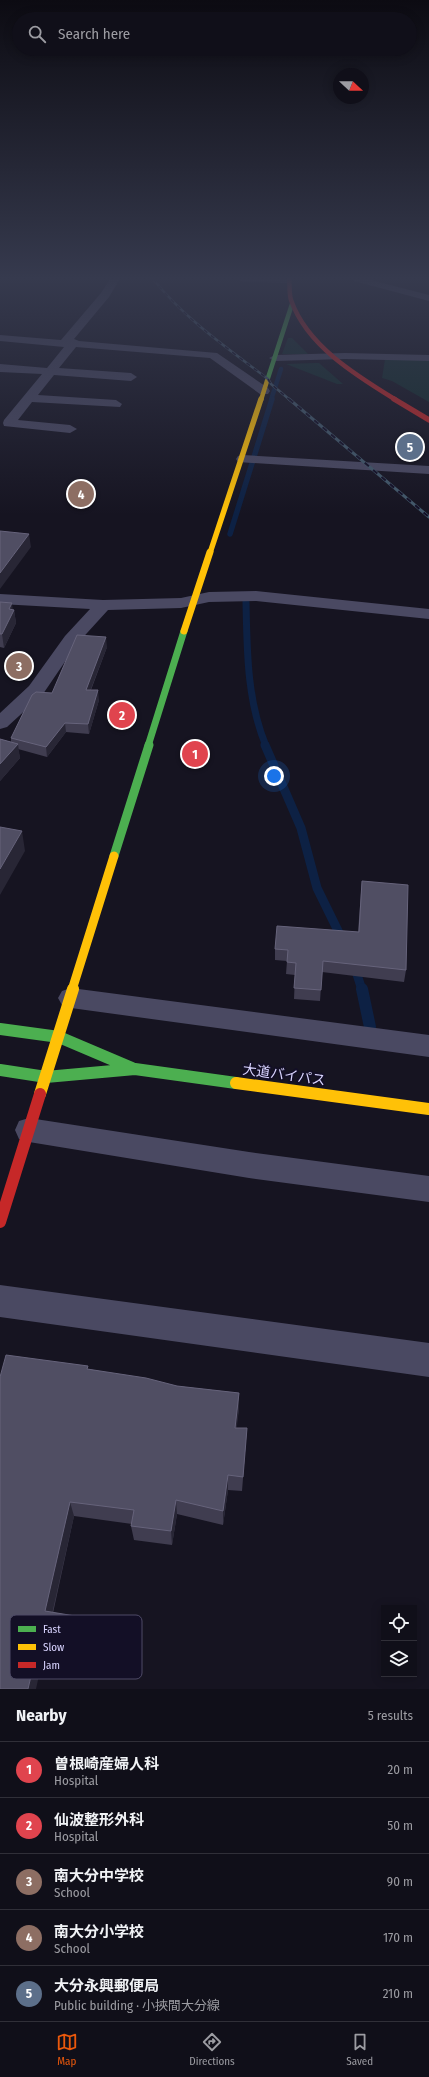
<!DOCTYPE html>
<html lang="en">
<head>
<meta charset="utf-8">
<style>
	:root { --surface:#100f19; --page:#1e1d26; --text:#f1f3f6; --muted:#9c9ca2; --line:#302f38; --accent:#ea580c }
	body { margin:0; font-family:"Fira Sans Condensed","Noto Sans JP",sans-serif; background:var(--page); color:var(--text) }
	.controls { position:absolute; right:12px; bottom:12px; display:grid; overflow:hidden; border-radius:0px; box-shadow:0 2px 10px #0003 }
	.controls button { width:36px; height:36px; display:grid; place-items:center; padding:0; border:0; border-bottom:1px solid var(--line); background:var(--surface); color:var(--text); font:20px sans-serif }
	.compass { position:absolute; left:333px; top:68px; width:36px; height:36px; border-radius:50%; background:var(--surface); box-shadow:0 2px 10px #0003; rotate:112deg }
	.you { position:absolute; left:274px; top:776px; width:14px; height:14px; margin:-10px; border:3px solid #fff; border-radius:50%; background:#1a73e8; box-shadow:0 0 0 6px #1a73e833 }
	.badge { display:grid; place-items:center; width:26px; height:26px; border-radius:50%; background:var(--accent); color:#fff; font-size:13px; font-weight:700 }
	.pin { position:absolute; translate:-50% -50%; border:2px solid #fff; box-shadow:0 1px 4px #0006 }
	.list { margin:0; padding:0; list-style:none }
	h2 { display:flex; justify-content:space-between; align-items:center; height:52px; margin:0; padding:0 16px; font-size:17px }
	h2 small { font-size:13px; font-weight:400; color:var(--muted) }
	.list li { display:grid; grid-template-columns:26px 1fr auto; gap:12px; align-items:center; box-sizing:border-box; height:56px; padding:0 16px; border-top:1px solid var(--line) }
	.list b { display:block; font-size:15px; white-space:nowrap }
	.list p { margin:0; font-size:13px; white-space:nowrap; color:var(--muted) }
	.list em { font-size:13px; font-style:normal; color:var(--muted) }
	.icon { flex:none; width:22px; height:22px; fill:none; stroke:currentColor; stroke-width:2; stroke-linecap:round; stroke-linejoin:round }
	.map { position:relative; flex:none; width:429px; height:1689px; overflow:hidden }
	.search { position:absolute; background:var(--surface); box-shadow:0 2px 10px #0003; left:12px; right:12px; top:12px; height:44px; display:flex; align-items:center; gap:10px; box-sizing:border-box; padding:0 14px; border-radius:22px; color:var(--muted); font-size:15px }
	.sheet { height:332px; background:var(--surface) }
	nav { display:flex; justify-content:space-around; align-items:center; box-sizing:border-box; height:56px; border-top:1px solid var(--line); background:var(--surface); font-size:11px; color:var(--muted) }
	nav a { display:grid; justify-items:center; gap:2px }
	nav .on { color:var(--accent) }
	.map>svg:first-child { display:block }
	.green { fill:#132c2d }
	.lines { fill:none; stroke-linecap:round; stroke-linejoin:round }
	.stream-far4 { stroke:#0d2144; stroke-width:4.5 }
	.stream-far3 { stroke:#0d2144; stroke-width:5.5 }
	.stream-far2 { stroke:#0d2144; stroke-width:7 }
	.stream-far1 { stroke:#0d2144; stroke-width:9 }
	.stream { stroke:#0d2144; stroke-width:12 }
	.street { fill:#4a4962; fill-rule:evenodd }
	.fast-far3 { stroke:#4caf50; stroke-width:4.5 }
	.fast-far2 { stroke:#4caf50; stroke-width:7 }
	.fast-far1 { stroke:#4caf50; stroke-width:9 }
	.fast { stroke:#4caf50; stroke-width:12 }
	.slow-far4 { stroke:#ffc107; stroke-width:4.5 }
	.slow-far3 { stroke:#ffc107; stroke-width:5.5 }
	.slow-far2 { stroke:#ffc107; stroke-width:7 }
	.slow-far1 { stroke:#ffc107; stroke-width:9 }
	.slow { stroke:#ffc107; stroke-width:12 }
	.jam-far2 { stroke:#c62828; stroke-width:4.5 }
	.jam-far1 { stroke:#c62828; stroke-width:5.5 }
	.jam { stroke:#c62828; stroke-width:12 }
	.rail-far1-casing { stroke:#43596b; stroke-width:2.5 }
	.rail-casing { stroke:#43596b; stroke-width:3 }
	.rail-far1 { stroke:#130f26; stroke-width:1.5; stroke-dasharray:4.5; stroke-linecap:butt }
	.rail { stroke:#130f26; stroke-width:2; stroke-dasharray:5.5; stroke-linecap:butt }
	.wall { fill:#403d50 }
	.shaded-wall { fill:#282635 }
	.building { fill:#504e63; stroke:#66637b }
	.labels { text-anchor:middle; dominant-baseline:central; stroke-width:4; stroke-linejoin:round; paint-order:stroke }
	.near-street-label { font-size:14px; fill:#d9d4ff; stroke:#130f26 }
	.key { fill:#130f26; stroke:#4e4a67; stroke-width:1 }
	.key-label { font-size:11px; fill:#d9d4ff }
</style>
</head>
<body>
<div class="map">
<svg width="429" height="1689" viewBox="0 0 429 1689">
	<rect width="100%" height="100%" fill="#161421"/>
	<path class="green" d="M 288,338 L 292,338 L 308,354 L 282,354 Z
		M 385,359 L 429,360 L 429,402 L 392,381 L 382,378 Z
		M 315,363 L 319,363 L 343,384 L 337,384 L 286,364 Z"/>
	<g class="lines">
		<path class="stream-far4" d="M 271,400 L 281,369"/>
		<path class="stream-far3" d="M 230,534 L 272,399"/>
		<path class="stream-far2" d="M 246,602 C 247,650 247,701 266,746"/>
		<path class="stream-far1" d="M 265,745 L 301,828 L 317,888 L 343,941
			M 354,965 L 362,990"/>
		<path class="stream" d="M 362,989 L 370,1027"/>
		<path class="street" d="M 110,279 L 120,279 L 109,297 L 74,339 L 79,341 L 217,353 L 268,388 L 270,391 L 268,394 L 260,394 L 210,358 L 76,347 L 59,368 L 131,373 L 137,377 L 131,381 L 54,375 L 38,395 L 116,400 L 122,404 L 120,407 L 32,402 L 18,420 L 70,425 L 77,429 L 70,433 L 4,426 L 3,423 L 4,420 L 42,374 L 0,372 L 0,364 L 47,368 L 64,347 L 0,341 L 0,335 L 61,340 L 101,293 Z
			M 238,279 L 292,279 L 293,280 L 288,283 L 243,282 Z
			M 352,279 L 367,279 L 429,295 L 429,301 L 354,281 Z
			M 345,353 L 429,355 L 429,361 L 345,359 L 275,361 L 269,358 L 275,355 Z
			M 243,455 L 429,466 L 429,474 L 238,462 L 236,459 L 238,456 Z
			M 256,591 L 429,609 L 429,619 L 256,601 L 209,602 L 181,608 L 108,610 L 77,644 L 43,694 L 7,727 L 0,729 L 0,713 L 29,686 L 65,636 L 90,609 L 0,604 L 0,594 L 103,600 L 181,598 L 209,592 Z
			M 71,988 L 429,1035 L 429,1057 L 71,1008 L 62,1005 L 58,998 L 62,991 Z
			M 29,1118 L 249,1152 L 429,1176 L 429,1202 L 249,1178 L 29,1142 L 19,1139 L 15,1130 L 19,1121 Z
			M 0,1285 L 429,1343 L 429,1377 L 0,1317 Z"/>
		<path class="fast-far3" d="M 267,381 L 292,304"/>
		<path class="fast-far2" d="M 148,746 L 184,631"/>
		<path class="fast-far1" d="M 114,856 L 149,745"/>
		<path class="fast" d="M 0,1029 L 59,1037 L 132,1068
			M 0,1070 L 46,1077 L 135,1069 L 236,1083"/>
		<path class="slow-far4" d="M 261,400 L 267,381"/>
		<path class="slow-far3" d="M 210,553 L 261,399"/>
		<path class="slow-far2" d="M 184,631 L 210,552"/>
		<path class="slow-far1" d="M 72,990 L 114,856"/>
		<path class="slow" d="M 236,1083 L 429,1109
			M 40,1094 L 73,989"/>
		<path class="jam-far2" d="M 289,279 C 290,286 289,294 291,300 C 307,346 357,376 396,400"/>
		<path class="jam-far1" d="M 394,399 L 429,420"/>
		<path class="jam" d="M 0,1222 L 40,1094"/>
		<defs>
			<path id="rail-far1" d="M 153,279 C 185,319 227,348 268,379 L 271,384 L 290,400"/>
			<path id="rail" d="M 289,399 L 429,517"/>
		</defs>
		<use href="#rail-far1" class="rail-far1-casing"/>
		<use href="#rail" class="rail-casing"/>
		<use href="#rail-far1" class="rail-far1"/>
		<use href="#rail" class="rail"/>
	</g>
	<path class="wall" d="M 0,602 L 14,610 L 16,623 L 4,648 L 0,647 Z
		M 107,647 L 91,690 L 99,700 L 89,734 L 66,732 L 47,757 L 18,749 L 20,758 L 0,781 L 0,739 L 11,742 L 11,738 L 52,693 Z
		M 362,881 L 406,970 L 404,982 L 322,972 L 320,1001 L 294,999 L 295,975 L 286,974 L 287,961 L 275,960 L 275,949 L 358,932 L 361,892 Z
		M 89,1369 L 177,1386 L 239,1393 L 239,1409 L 236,1428 L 247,1428 L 242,1491 L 228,1490 L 223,1525 L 177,1514 L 172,1545 L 134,1540 L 131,1526 L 132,1524 L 74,1516 L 53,1613 L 75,1616 L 79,1628 L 71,1662 L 43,1657 L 0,1689 Z"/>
	<path class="shaded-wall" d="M 29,534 L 31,547 L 0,589 L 0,573 Z
		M 12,603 L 13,611 L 14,610 L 16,623 L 4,648 L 2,634 L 9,609 Z
		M 106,637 L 107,647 L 87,699 L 86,690 Z
		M 98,690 L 99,700 L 89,734 L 88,724 Z
		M 65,723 L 66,732 L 47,757 L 46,747 Z
		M 18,744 L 20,758 L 0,781 L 0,764 Z
		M 22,831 L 25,851 L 0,895 L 0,869 Z
		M 239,1393 L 239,1409 L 235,1443 L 235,1428 Z
		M 228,1475 L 228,1490 L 223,1525 L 223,1511 Z
		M 176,1500 L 177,1514 L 172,1545 L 171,1531 Z
		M 70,1502 L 74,1516 L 50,1623 L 45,1611 Z
		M 75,1616 L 79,1628 L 71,1662 L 67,1651 Z
		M 38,1646 L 43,1657 L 36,1689 L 28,1689 Z"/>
	<path class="building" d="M 0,531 L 29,534 L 0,573 Z
		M 0,602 L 12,603 L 9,609 L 14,610 L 2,634 L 0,634 Z
		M 77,635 L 106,637 L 86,690 L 98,690 L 88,724 L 65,723 L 46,747 L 11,738 L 32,695 L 36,692 L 52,693 Z
		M 0,739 L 18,744 L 0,764 Z
		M 0,827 L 22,831 L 0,869 Z
		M 362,881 L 408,885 L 406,970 L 323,961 L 321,990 L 294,988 L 296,963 L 287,962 L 288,950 L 275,949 L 277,926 L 359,932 Z
		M 6,1355 L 88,1366 L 87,1369 L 146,1378 L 177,1386 L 239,1393 L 235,1428 L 247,1428 L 243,1477 L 228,1475 L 223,1511 L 176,1500 L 171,1531 L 131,1526 L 134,1510 L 70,1502 L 45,1611 L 75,1616 L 67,1651 L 38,1646 L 28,1689 L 0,1689 L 0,1377 Z"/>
	<linearGradient id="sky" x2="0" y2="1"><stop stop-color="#0c0b12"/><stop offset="0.54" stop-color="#363a4e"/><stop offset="1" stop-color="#363a4e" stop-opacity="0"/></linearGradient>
	<rect width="429" height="515" fill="url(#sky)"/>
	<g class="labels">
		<g class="near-street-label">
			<text transform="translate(284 1075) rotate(8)">大道バイパス</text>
		</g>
	</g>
	<rect x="10" y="1615" width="132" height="64" rx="6" class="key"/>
	<rect x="18" y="1626" width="18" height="6" fill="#4caf50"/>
	<rect x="18" y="1644" width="18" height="6" fill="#ffc107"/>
	<rect x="18" y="1662" width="18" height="6" fill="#c62828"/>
	<g class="key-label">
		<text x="43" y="1633">Fast</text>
		<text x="43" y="1651">Slow</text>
		<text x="43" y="1669">Jam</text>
	</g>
</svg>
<div class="controls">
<button><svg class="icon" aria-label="locate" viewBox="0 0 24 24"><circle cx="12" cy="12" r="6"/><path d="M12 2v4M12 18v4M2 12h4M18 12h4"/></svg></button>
<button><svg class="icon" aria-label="layers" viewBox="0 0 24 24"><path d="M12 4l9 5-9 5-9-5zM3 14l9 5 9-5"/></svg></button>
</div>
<svg class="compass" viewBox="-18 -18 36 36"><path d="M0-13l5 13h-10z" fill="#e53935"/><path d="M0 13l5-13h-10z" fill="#9c9ca2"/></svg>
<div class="you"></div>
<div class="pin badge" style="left:195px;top:754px;background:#e0444e">1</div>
<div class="pin badge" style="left:122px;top:715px;background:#e0444e">2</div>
<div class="pin badge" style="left:19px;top:666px;background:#8d6e63">3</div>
<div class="pin badge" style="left:81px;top:494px;background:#8d6e63">4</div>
<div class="pin badge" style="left:410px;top:447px;background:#5c6f8a">5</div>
<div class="search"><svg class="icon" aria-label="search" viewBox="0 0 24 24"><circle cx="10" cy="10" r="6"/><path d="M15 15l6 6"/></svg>Search here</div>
</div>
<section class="sheet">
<h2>Nearby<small>5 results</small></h2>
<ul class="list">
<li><span class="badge" style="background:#e0444e">1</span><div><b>曽根崎産婦人科</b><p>Hospital</p></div><em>20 m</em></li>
<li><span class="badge" style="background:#e0444e">2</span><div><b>仙波整形外科</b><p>Hospital</p></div><em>50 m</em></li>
<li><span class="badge" style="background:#8d6e63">3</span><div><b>南大分中学校</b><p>School</p></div><em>90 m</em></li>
<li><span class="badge" style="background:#8d6e63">4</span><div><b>南大分小学校</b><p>School</p></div><em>170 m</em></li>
<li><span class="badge" style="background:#5c6f8a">5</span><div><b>大分永興郵便局</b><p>Public building · 小挾間大分線</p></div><em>210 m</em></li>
</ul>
</section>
<nav>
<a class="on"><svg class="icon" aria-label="map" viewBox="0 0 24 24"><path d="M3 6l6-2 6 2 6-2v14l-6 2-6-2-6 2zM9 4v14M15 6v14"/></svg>Map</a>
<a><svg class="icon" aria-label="directions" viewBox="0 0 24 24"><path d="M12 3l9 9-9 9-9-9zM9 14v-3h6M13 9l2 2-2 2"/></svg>Directions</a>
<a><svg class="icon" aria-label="saved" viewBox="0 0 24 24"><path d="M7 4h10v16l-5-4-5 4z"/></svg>Saved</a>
</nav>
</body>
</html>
